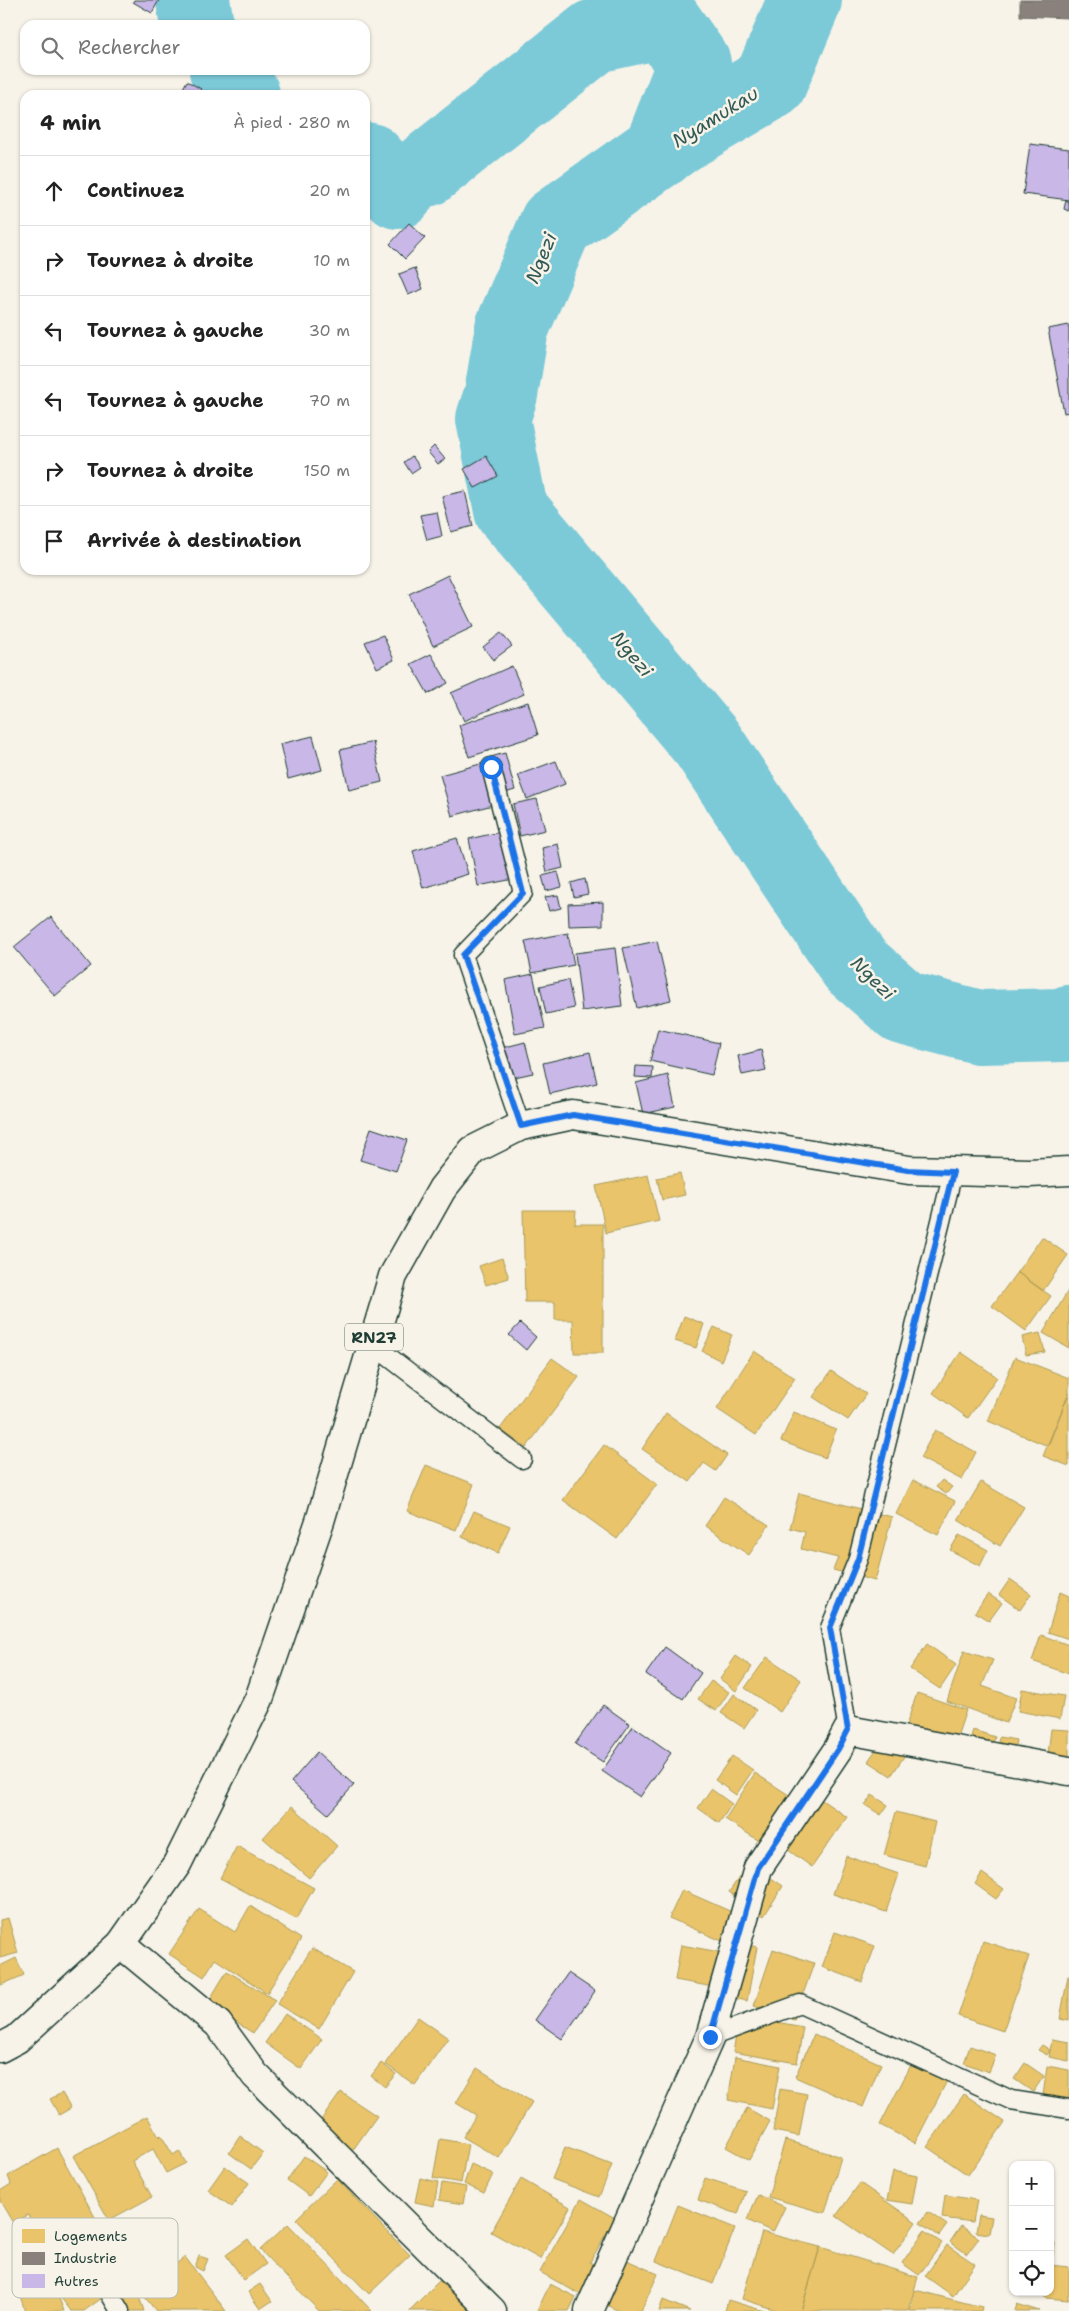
<!DOCTYPE html>
<html lang="fr">
<head>
<meta charset="utf-8">
<style>
	:root { --surface:#fff; --page:#f2f2f2; --text:#222; --muted:#767676; --line:#e0e0e0 }
	body { margin:0; font-family:"Shantell Sans",sans-serif; background:var(--page); color:var(--text) }
	.controls { position:absolute; right:15px; bottom:15px; display:grid; overflow:hidden; border-radius:10px; box-shadow:0 1px 4px #0004 }
	.controls button { width:45px; height:45px; display:grid; place-items:center; padding:0; border:0; border-bottom:1px solid var(--line); background:var(--surface); color:var(--text); font:25px sans-serif }
	.stop { position:absolute; width:15px; height:15px; margin:-11px; border:4px solid #1a73e8; border-radius:50%; background:#fff }
	.stop.end { background:#1a73e8; border-color:#fff; box-shadow:0 1px 5px #0008 }
	.list { margin:0; padding:0; list-style:none }
	h2 { display:flex; justify-content:space-between; align-items:center; height:65px; margin:0; padding:0 20px; font-size:21px }
	h2 small { font-size:16px; font-weight:400; color:var(--muted) }
	.list li { display:grid; grid-template-columns:32px 1fr auto; gap:15px; align-items:center; box-sizing:border-box; height:70px; padding:0 20px; border-top:1px solid var(--line) }
	.list b { display:block; font-size:19px; white-space:nowrap }
	.list em { font-size:16px; font-style:normal; color:var(--muted) }
	.icon { flex:none; width:28px; height:28px; fill:none; stroke:currentColor; stroke-width:2; stroke-linecap:round; stroke-linejoin:round }
	.map { position:relative; flex:none; width:1069px; height:2311px; overflow:hidden }
	.search { position:absolute; background:var(--surface); box-shadow:0 1px 4px #0004; left:20px; top:20px; width:350px; height:55px; display:flex; align-items:center; gap:12px; box-sizing:border-box; padding:0 18px; border-radius:15px; color:var(--muted); font-size:19px }
	.panel { position:absolute; background:var(--surface); box-shadow:0 1px 4px #0004; left:20px; top:90px; width:350px; height:485px; border-radius:15px }
	.map>svg:first-child { display:block }
	.homes { fill:#e9c46a; stroke:#ac9c5a }
	.industry { fill:#8a817c; stroke:#6a6d66 }
	.lines { fill:none; stroke-linecap:round; stroke-linejoin:round }
	.river { stroke:#7bc9d8; stroke-width:74 }
	.building { fill:#c9b7e7; stroke:#1f3d34 }
	.lane-casing { stroke:#1f3d34; stroke-width:21 }
	.street-casing { stroke:#1f3d34; stroke-width:31 }
	.primary-casing { stroke:#1f3d34; stroke-width:31 }
	.lane { stroke:#f7f3e8; stroke-width:18 }
	.street { stroke:#f7f3e8; stroke-width:28 }
	.primary { stroke:#f7f3e8; stroke-width:28 }
	.route { stroke:#1a73e8; stroke-width:6 }
	.labels { text-anchor:middle; dominant-baseline:central; stroke-width:5; stroke-linejoin:round; paint-order:stroke }
	.shield { fill:#f7f3e8; stroke:#60746a; stroke-width:1 }
	.shield-label { font-size:16px; font-weight:bold; fill:#1f3d34 }
	.water-label { font-size:19px; font-style:italic; fill:#315955; stroke:#f7f3e8 }
	.key { fill:#f7f3e8; stroke:#b6bcb2; stroke-width:1 }
	.key-label { font-size:14px; fill:#1f3d34 }
</style>
</head>
<body>
<div class="map">
<svg width="1069" height="2311" viewBox="0 0 1069 2311">
	<rect width="100%" height="100%" fill="#f7f3e8"/>
	<filter id="ink" filterUnits="userSpaceOnUse"><feTurbulence type="fractalNoise" baseFrequency=".02" numOctaves="2"/><feDisplacementMap in="SourceGraphic" scale="10" xChannelSelector="R" yChannelSelector="G"/><feConvolveMatrix kernelMatrix="1 2 1 2 8 2 1 2 1" color-interpolation-filters="sRGB"/></filter>
	<g filter="url(#ink)">
		<path class="homes" d="M 680,1173 L 685,1195 L 662,1200 L 657,1178 Z
			M 648,1175 L 659,1221 L 606,1233 L 596,1186 Z
			M 523,1210 L 576,1210 L 575,1224 L 603,1224 L 603,1353 L 574,1353 L 573,1320 L 555,1320 L 555,1302 L 525,1302 Z
			M 1042,1237 L 1068,1255 L 1043,1291 L 1017,1272 Z
			M 502,1258 L 509,1278 L 486,1285 L 479,1266 Z
			M 1017,1272 L 1051,1296 L 1026,1331 L 992,1306 Z
			M 1069,1289 L 1069,1348 L 1043,1333 Z
			M 684,1316 L 704,1324 L 696,1348 L 675,1341 Z
			M 714,1327 L 732,1335 L 721,1361 L 702,1351 Z
			M 1040,1333 L 1045,1352 L 1026,1355 L 1022,1337 Z
			M 754,1351 L 795,1378 L 756,1435 L 717,1409 Z
			M 961,1352 L 997,1377 L 968,1418 L 933,1393 Z
			M 1015,1357 L 1069,1378 L 1069,1393 L 1048,1446 L 988,1421 Z
			M 552,1358 L 579,1377 L 526,1448 L 500,1429 Z
			M 831,1371 L 866,1394 L 848,1420 L 813,1397 Z
			M 1069,1393 L 1069,1466 L 1043,1456 Z
			M 794,1412 L 836,1430 L 825,1458 L 781,1441 Z
			M 666,1413 L 727,1455 L 716,1471 L 704,1463 L 690,1482 L 642,1449 Z
			M 935,1430 L 976,1452 L 962,1480 L 920,1458 Z
			M 604,1445 L 657,1484 L 617,1539 L 563,1500 Z
			M 426,1465 L 474,1484 L 456,1530 L 407,1511 Z
			M 913,1480 L 955,1501 L 938,1535 L 896,1514 Z
			M 942,1480 L 952,1487 L 946,1494 L 936,1487 Z
			M 981,1482 L 1024,1507 L 1000,1546 L 958,1520 Z
			M 799,1493 L 892,1517 L 875,1581 L 833,1570 L 838,1558 L 801,1549 L 805,1532 L 790,1528 Z
			M 724,1497 L 769,1525 L 749,1555 L 705,1526 Z
			M 474,1511 L 510,1526 L 498,1553 L 462,1537 Z
			M 959,1535 L 988,1550 L 980,1566 L 950,1550 Z
			M 1010,1579 L 1031,1594 L 1020,1610 L 999,1595 Z
			M 1060,1592 L 1069,1596 L 1069,1639 L 1048,1632 Z
			M 988,1594 L 1002,1603 L 989,1621 L 975,1612 Z
			M 1041,1635 L 1069,1645 L 1069,1674 L 1032,1661 Z
			M 927,1644 L 956,1665 L 940,1689 L 910,1669 Z
			M 964,1651 L 993,1660 L 982,1686 L 1016,1698 L 1006,1723 L 947,1701 Z
			M 736,1656 L 752,1667 L 736,1691 L 720,1679 Z
			M 767,1657 L 801,1680 L 780,1712 L 745,1688 Z
			M 711,1681 L 729,1692 L 716,1711 L 698,1699 Z
			M 1022,1689 L 1064,1696 L 1060,1719 L 1018,1711 Z
			M 917,1693 L 966,1710 L 952,1752 L 903,1735 Z
			M 734,1694 L 756,1710 L 744,1728 L 721,1713 Z
			M 1051,1729 L 1069,1730 L 1069,1772 L 1046,1770 Z
			M 973,1730 L 995,1737 L 987,1761 L 966,1753 Z
			M 999,1737 L 1016,1740 L 1013,1757 L 996,1754 Z
			M 883,1740 L 905,1755 L 891,1776 L 868,1761 Z
			M 732,1756 L 753,1770 L 736,1795 L 715,1780 Z
			M 755,1773 L 792,1797 L 761,1842 L 725,1819 Z
			M 711,1789 L 732,1804 L 719,1823 L 698,1808 Z
			M 872,1795 L 888,1805 L 881,1815 L 865,1805 Z
			M 816,1796 L 847,1817 L 812,1867 L 781,1845 Z
			M 292,1806 L 337,1846 L 309,1878 L 263,1838 Z
			M 896,1812 L 935,1822 L 925,1866 L 884,1855 Z
			M 237,1846 L 314,1888 L 296,1919 L 220,1878 Z
			M 846,1856 L 899,1874 L 886,1912 L 833,1894 Z
			M 749,1863 L 783,1886 L 764,1916 L 729,1892 Z
			M 982,1873 L 1004,1889 L 996,1899 L 975,1884 Z
			M 682,1890 L 741,1916 L 729,1944 L 669,1918 Z
			M 250,1906 L 301,1939 L 267,1993 L 215,1959 L 204,1977 L 169,1954 L 199,1909 L 235,1932 Z
			M 8,1918 L 18,1953 L 0,1958 L 0,1920 Z
			M 835,1932 L 875,1946 L 862,1982 L 822,1967 Z
			M 983,1941 L 1029,1956 L 1003,2031 L 958,2016 Z
			M 735,1942 L 757,1947 L 747,2001 L 725,1996 Z
			M 681,1945 L 725,1953 L 719,1988 L 675,1980 Z
			M 312,1948 L 353,1972 L 319,2029 L 277,2004 Z
			M 773,1949 L 814,1963 L 794,2020 L 754,2006 Z
			M 16,1958 L 24,1975 L 1,1985 L 0,1966 Z
			M 227,1971 L 275,2000 L 253,2033 L 207,2004 Z
			M 1068,1976 L 1069,1976 L 1069,2021 L 1060,2019 Z
			M 285,2014 L 322,2039 L 301,2069 L 265,2043 Z
			M 740,2015 L 803,2027 L 797,2063 L 733,2052 Z
			M 418,2017 L 448,2038 L 415,2085 L 385,2064 Z
			M 814,2034 L 881,2064 L 863,2107 L 795,2077 Z
			M 1052,2039 L 1069,2042 L 1069,2061 L 1049,2057 Z
			M 1042,2045 L 1050,2050 L 1047,2055 L 1038,2050 Z
			M 970,2046 L 996,2055 L 989,2072 L 964,2063 Z
			M 735,2057 L 780,2066 L 772,2109 L 728,2100 Z
			M 913,2061 L 948,2079 L 915,2143 L 880,2125 Z
			M 381,2063 L 396,2074 L 385,2087 L 371,2076 Z
			M 1025,2063 L 1044,2076 L 1033,2092 L 1014,2079 Z
			M 1047,2066 L 1069,2070 L 1069,2107 L 1042,2103 Z
			M 477,2068 L 532,2102 L 499,2158 L 463,2137 L 476,2115 L 456,2103 Z
			M 780,2089 L 807,2094 L 799,2136 L 773,2131 Z
			M 341,2092 L 377,2116 L 350,2154 L 314,2130 Z
			M 62,2093 L 71,2108 L 59,2115 L 50,2099 Z
			M 964,2094 L 1005,2122 L 968,2175 L 927,2147 Z
			M 747,2108 L 770,2121 L 749,2160 L 726,2147 Z
			M 147,2116 L 159,2137 L 161,2135 L 173,2155 L 179,2151 L 186,2163 L 166,2173 L 153,2149 L 132,2161 L 152,2197 L 109,2220 L 73,2156 Z
			M 240,2136 L 263,2153 L 251,2169 L 229,2153 Z
			M 440,2139 L 468,2144 L 461,2183 L 433,2178 Z
			M 785,2140 L 841,2157 L 825,2213 L 768,2197 Z
			M 565,2147 L 612,2165 L 599,2197 L 552,2179 Z
			M 57,2148 L 95,2217 L 45,2245 L 28,2215 L 13,2223 L 0,2201 L 0,2191 L 11,2184 L 8,2176 Z
			M 304,2156 L 327,2172 L 309,2196 L 287,2180 Z
			M 471,2164 L 493,2174 L 484,2193 L 464,2184 Z
			M 225,2166 L 249,2183 L 232,2207 L 208,2190 Z
			M 893,2171 L 917,2176 L 912,2204 L 887,2200 Z
			M 420,2178 L 438,2182 L 434,2206 L 415,2202 Z
			M 705,2178 L 746,2191 L 738,2214 L 698,2200 Z
			M 337,2179 L 410,2255 L 369,2294 L 296,2219 Z
			M 521,2179 L 570,2207 L 540,2259 L 491,2232 Z
			M 442,2183 L 466,2187 L 463,2204 L 439,2200 Z
			M 860,2183 L 916,2222 L 893,2255 L 836,2216 Z
			M 758,2195 L 785,2207 L 773,2232 L 747,2220 Z
			M 945,2195 L 977,2200 L 973,2222 L 942,2218 Z
			M 581,2199 L 615,2218 L 590,2262 L 603,2270 L 588,2299 L 540,2272 Z
			M 678,2205 L 735,2228 L 713,2284 L 656,2261 Z
			M 928,2212 L 947,2225 L 939,2236 L 920,2223 Z
			M 979,2215 L 992,2217 L 989,2234 L 976,2232 Z
			M 288,2224 L 372,2311 L 319,2311 L 260,2250 Z
			M 961,2226 L 979,2238 L 967,2254 L 950,2242 Z
			M 924,2231 L 942,2243 L 919,2275 L 902,2263 Z
			M 762,2232 L 820,2247 L 801,2311 L 779,2311 L 742,2299 Z
			M 248,2239 L 266,2264 L 244,2280 L 226,2255 Z
			M 1050,2243 L 1055,2244 L 1052,2260 L 1050,2260 Z
			M 947,2245 L 975,2264 L 953,2296 L 925,2276 Z
			M 820,2247 L 918,2277 L 908,2311 L 801,2311 Z
			M 199,2256 L 208,2259 L 203,2271 L 195,2267 Z
			M 185,2257 L 226,2311 L 156,2311 L 140,2291 Z
			M 620,2257 L 658,2274 L 641,2311 L 619,2311 L 600,2302 Z
			M 1050,2265 L 1069,2267 L 1069,2300 L 1045,2298 L 1045,2292 L 1050,2292 Z
			M 443,2277 L 477,2311 L 409,2311 Z
			M 88,2279 L 102,2298 L 84,2311 L 71,2311 L 61,2298 Z
			M 53,2283 L 64,2311 L 25,2311 L 20,2296 Z
			M 260,2284 L 272,2301 L 260,2309 L 248,2292 Z
			M 550,2284 L 576,2297 L 569,2311 L 537,2311 Z
			M 135,2285 L 144,2311 L 119,2311 L 112,2292 Z
			M 915,2290 L 982,2307 L 981,2311 L 910,2311 Z
			M 663,2300 L 690,2311 L 659,2311 Z
			M 728,2300 L 764,2311 L 725,2311 Z
			M 1017,2304 L 1039,2311 L 1015,2311 Z"/>
		<path class="industry" d="M 1020,0 L 1069,0 L 1069,18 L 1020,16 Z"/>
		<g class="lines">
			<path class="river" d="M 193,0 L 197,25
				M 805,0 L 770,83 L 680,136 L 556,224 L 512,328 L 501,394 L 493,419 L 511,510 L 707,743 L 855,965 L 903,1007 L 979,1027 L 1063,1025 L 1069,1022
				M 226,70 L 243,95
				M 365,159 L 369,160 L 398,192
				M 426,170 L 595,36 L 664,21 L 694,64 L 660,151"/>
		</g>
		<path class="building" d="M 134,0 L 159,0 L 152,13 L 133,2 Z
			M 187,81 L 201,89 L 198,95 L 179,95 Z
			M 1030,144 L 1069,149 L 1069,200 L 1023,194 Z
			M 1066,200 L 1069,202 L 1069,211 L 1064,209 Z
			M 409,223 L 425,238 L 405,259 L 390,244 Z
			M 415,268 L 423,289 L 408,295 L 399,274 Z
			M 1069,325 L 1069,412 L 1064,413 L 1048,329 Z
			M 434,446 L 445,459 L 438,464 L 428,452 Z
			M 412,456 L 420,467 L 411,473 L 404,462 Z
			M 486,456 L 498,476 L 475,488 L 464,469 Z
			M 465,491 L 473,526 L 451,532 L 442,496 Z
			M 437,512 L 442,536 L 427,540 L 420,515 Z
			M 448,575 L 473,627 L 433,646 L 409,594 Z
			M 501,633 L 512,646 L 493,660 L 483,647 Z
			M 383,635 L 394,660 L 377,668 L 365,642 Z
			M 431,654 L 448,683 L 428,694 L 411,664 Z
			M 512,666 L 524,694 L 464,721 L 451,693 Z
			M 528,702 L 538,735 L 469,757 L 459,725 Z
			M 313,736 L 322,770 L 288,779 L 280,744 Z
			M 373,742 L 382,782 L 349,790 L 340,750 Z
			M 505,753 L 515,790 L 498,795 L 487,758 Z
			M 556,761 L 565,784 L 527,799 L 518,775 Z
			M 484,763 L 496,804 L 452,816 L 440,775 Z
			M 537,799 L 545,830 L 520,836 L 513,804 Z
			M 509,830 L 519,878 L 478,886 L 469,839 Z
			M 457,838 L 468,874 L 423,888 L 413,851 Z
			M 558,844 L 563,868 L 547,872 L 542,848 Z
			M 558,872 L 562,887 L 546,891 L 542,876 Z
			M 585,879 L 588,894 L 574,897 L 571,883 Z
			M 558,895 L 561,908 L 549,911 L 545,897 Z
			M 603,902 L 603,925 L 569,926 L 568,904 Z
			M 51,917 L 91,966 L 55,996 L 14,947 Z
			M 568,933 L 574,965 L 532,973 L 525,941 Z
			M 657,941 L 671,1000 L 637,1008 L 623,948 Z
			M 615,948 L 622,1006 L 582,1011 L 575,953 Z
			M 533,974 L 545,1028 L 515,1034 L 505,980 Z
			M 568,980 L 574,1008 L 546,1014 L 540,986 Z
			M 658,1029 L 719,1043 L 712,1075 L 650,1061 Z
			M 525,1042 L 533,1073 L 501,1080 L 494,1050 Z
			M 761,1050 L 766,1070 L 742,1075 L 738,1056 Z
			M 590,1052 L 597,1083 L 550,1094 L 543,1063 Z
			M 636,1066 L 653,1067 L 652,1078 L 635,1077 Z
			M 668,1075 L 675,1107 L 643,1114 L 636,1083 Z
			M 371,1128 L 407,1140 L 396,1171 L 360,1160 Z
			M 520,1323 L 536,1337 L 526,1350 L 509,1335 Z
			M 665,1647 L 701,1673 L 683,1699 L 646,1674 Z
			M 603,1705 L 630,1724 L 603,1762 L 575,1744 Z
			M 633,1726 L 671,1753 L 640,1797 L 602,1771 Z
			M 317,1752 L 354,1785 L 328,1814 L 291,1782 Z
			M 568,1973 L 595,1991 L 562,2039 L 535,2020 Z"/>
		<g class="lines">
			<defs>
				<path id="lane" d="M 491,767 L 523,893 L 463,955 L 521,1126
					M 372,1344 L 522,1459
					M 848,1730 L 830,1628 L 858,1559 L 953,1172
					M 710,2037 L 800,2004 L 1011,2100 L 1069,2109
					M 110,2294 L 120,2311"/>
				<path id="street" d="M 121,1944 L 218,2024 L 255,2075 L 492,2311
					M 589,2311 L 710,2037 L 758,1868 L 838,1749 L 848,1730 L 1069,1771"/>
				<path id="primary" d="M 0,2048 L 17,2039 L 121,1944 L 177,1864 L 259,1699 L 320,1521 L 393,1276 L 442,1189 L 473,1150 L 521,1126 L 573,1115 L 909,1170 L 1029,1173 L 1069,1171"/>
			</defs>
			<use href="#lane" class="lane-casing"/>
			<use href="#street" class="street-casing"/>
			<use href="#primary" class="primary-casing"/>
			<use href="#lane" class="lane"/>
			<use href="#street" class="street"/>
			<use href="#primary" class="primary"/>
		</g>
	</g>
	<g class="lines" filter="url(#ink)">
		<path class="route" d="M 491,767 L 523,893 L 463,955 L 521,1126 L 573,1115 L 908,1170 L 953,1172 L 858,1559 L 830,1628 L 848,1730 L 838,1749 L 758,1868 L 710,2037"/>
	</g>
	<g class="labels">
		<rect class="shield" x="345" y="1323.5" width="58" height="27" rx="4"/>
		<g class="shield-label">
			<text x="374" y="1337">RN27</text>
		</g>
		<g class="water-label">
			<text transform="translate(715 117) rotate(-32)">Nyamukau</text>
			<text transform="translate(541 258) rotate(-68)">Ngezi</text>
			<text transform="translate(632 654) rotate(50)">Ngezi</text>
			<text transform="translate(873 978) rotate(44)">Ngezi</text>
		</g>
	</g>
	<rect x="12" y="2218" width="166" height="80" rx="8" class="key"/>
	<rect x="22" y="2229" width="23" height="14" fill="#e9c46a"/>
	<rect x="22" y="2252" width="23" height="13" fill="#8a817c"/>
	<rect x="22" y="2274" width="23" height="14" fill="#c9b7e7"/>
	<g class="key-label">
		<text x="54" y="2241">Logements</text>
		<text x="54" y="2263">Industrie</text>
		<text x="54" y="2286">Autres</text>
	</g>
</svg>
<div class="controls">
<button>+</button>
<button>−</button>
<button><svg class="icon" aria-label="locate" viewBox="0 0 24 24"><circle cx="12" cy="12" r="6"/><path d="M12 2v4M12 18v4M2 12h4M18 12h4"/></svg></button>
</div>
<div class="stop" style="left:491px;top:767px"></div>
<div class="stop end" style="left:710px;top:2037px"></div>
<div class="search"><svg class="icon" aria-label="search" viewBox="0 0 24 24"><circle cx="10" cy="10" r="6"/><path d="M15 15l6 6"/></svg>Rechercher</div>
<section class="panel">
<h2>4 min<small>À pied · 280 m</small></h2>
<ul class="list">
<li><svg class="icon" aria-label="ahead" viewBox="0 0 24 24"><path d="M12 20V5M6 11l6-6 6 6"/></svg><div><b>Continuez</b></div><em>20 m</em></li>
<li><svg class="icon" aria-label="right" viewBox="0 0 24 24"><path d="M7 20v-9h11M14 6l5 5-5 5"/></svg><div><b>Tournez à droite</b></div><em>10 m</em></li>
<li><svg class="icon" aria-label="left" viewBox="0 0 24 24"><path d="M17 20v-9H6M10 6l-5 5 5 5"/></svg><div><b>Tournez à gauche</b></div><em>30 m</em></li>
<li><svg class="icon" aria-label="left" viewBox="0 0 24 24"><path d="M17 20v-9H6M10 6l-5 5 5 5"/></svg><div><b>Tournez à gauche</b></div><em>70 m</em></li>
<li><svg class="icon" aria-label="right" viewBox="0 0 24 24"><path d="M7 20v-9h11M14 6l5 5-5 5"/></svg><div><b>Tournez à droite</b></div><em>150 m</em></li>
<li><svg class="icon" aria-label="arrive" viewBox="0 0 24 24"><path d="M6 21V4h12l-3 4 3 4H6"/></svg><div><b>Arrivée à destination</b></div></li>
</ul>
</section>
</div>
</body>
</html>
